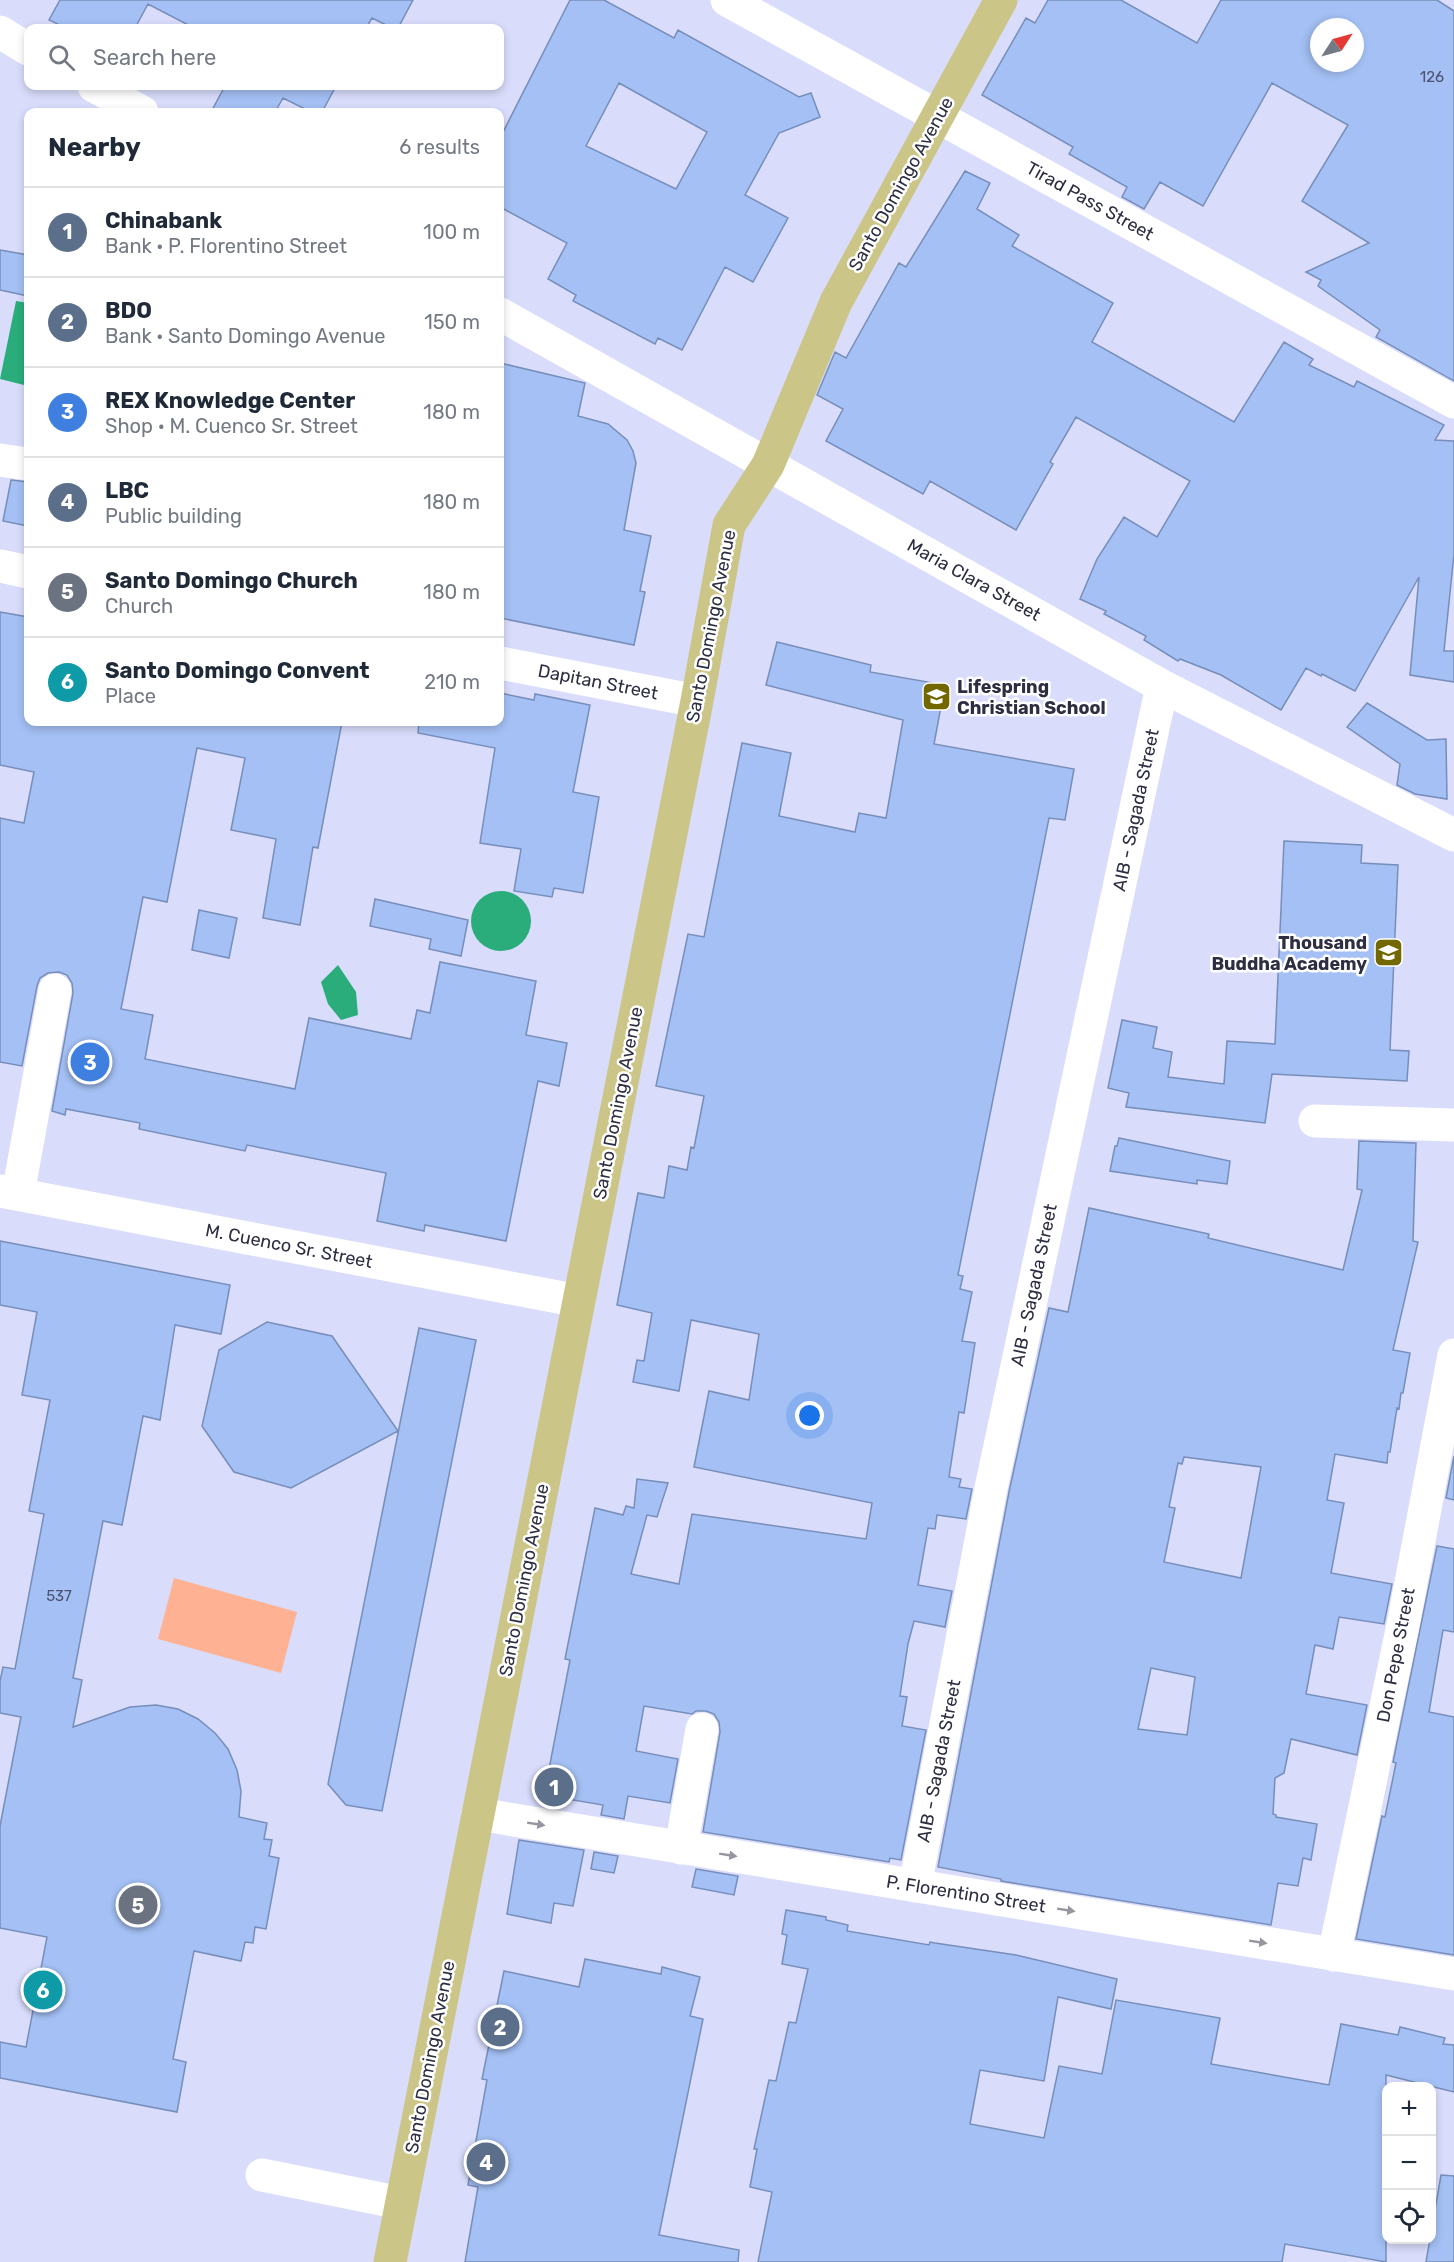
<!DOCTYPE html>
<html lang="en">
<head>
<meta charset="utf-8">
<style>
	:root { --surface:#fff; --page:#f2f2f3; --text:#1f2937; --muted:#747a83; --line:#e0e1e3; --accent:#b45309 }
	body { margin:0; font-family:Rubik,sans-serif; background:var(--page); color:var(--text) }
	.controls { position:absolute; right:18px; bottom:18px; display:grid; overflow:hidden; border-radius:12px; box-shadow:0 3px 9px #0003 }
	.controls button { width:54px; height:54px; display:grid; place-items:center; padding:0; border:0; border-bottom:2px solid var(--line); background:var(--surface); color:var(--text); font:30px sans-serif }
	.compass { position:absolute; left:1310px; top:18px; width:54px; height:54px; border-radius:50%; background:var(--surface); box-shadow:0 3px 9px #0003; rotate:54deg }
	.you { position:absolute; left:810px; top:1416px; width:21px; height:21px; margin:-15px; border:4px solid #fff; border-radius:50%; background:#1a73e8; box-shadow:0 0 0 9px #1a73e833 }
	.badge { display:grid; place-items:center; width:39px; height:39px; border-radius:50%; background:var(--accent); color:#fff; font-size:20px; font-weight:700 }
	.pin { position:absolute; translate:-50% -50%; border:3px solid #fff; box-shadow:0 2px 6px #0006 }
	.list { margin:0; padding:0; list-style:none }
	h2 { display:flex; justify-content:space-between; align-items:center; height:78px; margin:0; padding:0 24px; font-size:26px }
	h2 small { font-size:20px; font-weight:400; color:var(--muted) }
	.list li { display:grid; grid-template-columns:39px 1fr auto; gap:18px; align-items:center; box-sizing:border-box; height:90px; padding:0 24px; border-top:2px solid var(--line) }
	.list b { display:block; font-size:22px; white-space:nowrap }
	.list p { margin:0; font-size:20px; white-space:nowrap; color:var(--muted) }
	.list em { font-size:20px; font-style:normal; color:var(--muted) }
	.icon { flex:none; width:33px; height:33px; fill:none; stroke:currentColor; stroke-width:2; stroke-linecap:round; stroke-linejoin:round }
	.map { position:relative; flex:none; width:1454px; height:2262px; overflow:hidden }
	.search { position:absolute; background:var(--surface); box-shadow:0 3px 9px #0003; left:24px; top:24px; width:480px; height:66px; display:flex; align-items:center; gap:15px; box-sizing:border-box; padding:0 21px; border-radius:12px; color:var(--muted); font-size:22px }
	.panel { position:absolute; background:var(--surface); box-shadow:0 3px 9px #0003; left:24px; top:108px; width:480px; height:618px; border-radius:12px }
	.map>svg:first-child { display:block }
	.green { fill:#ffb293 }
	.water { fill:#2aad7b }
	.building { fill:#a4c0f4; stroke:#778eba; stroke-width:1.5; fill-rule:evenodd }
	.lines { fill:none; stroke-linecap:round; stroke-linejoin:round }
	.minor { stroke:#fff; stroke-width:33 }
	.major { stroke:#ccc588; stroke-width:33 }
	.oneway { fill:#9696a0 }
	.labels { text-anchor:middle; dominant-baseline:central; stroke-width:5; stroke-linejoin:round; paint-order:stroke }
	.number-label { font-size:15px; fill:#4b526e }
	.street-label { font-size:18px; fill:#2d2e41; stroke:#fff }
	.poi-label { font-size:18px; font-weight:bold; fill:#2d2e41; stroke:#fff; text-anchor:start }
</style>
</head>
<body>
<div class="map">
<svg width="1454" height="2262" viewBox="0 0 1454 2262">
	<rect width="100%" height="100%" fill="#d9dcfb"/>
	<path class="green" d="M 174,1578 L 297,1612 L 281,1673 L 158,1639 Z"/>
	<path class="water" d="M 16,301 L 28,303 L 28,386 L 0,379 Z
		M471 921a30 30 0 1 1 60 0a30 30 0 1 1-60 0Z
		M 338,965 L 356,992 L 358,1015 L 341,1020 L 328,1004 L 321,982 Z"/>
	<path class="building" d="M 60,0 L 413,0 L 398,28 L 392,28 L 372,18 L 366,28 L 194,28 L 148,4 L 135,28 L 66,28 L 49,20 Z
		M 570,0 L 604,0 L 674,38 L 678,30 L 799,97 L 811,93 L 820,117 L 779,133 L 745,195 L 788,218 L 753,282 L 725,267 L 682,350 L 658,338 L 655,344 L 573,301 L 576,295 L 548,279 L 567,243 L 500,207 L 500,138 ZM 619,83 L 707,132 L 676,189 L 586,146 Z
		M 1048,0 L 1121,0 L 1197,43 L 1221,0 L 1437,0 L 1454,11 L 1454,381 L 1376,337 L 1380,330 L 1318,286 L 1321,280 L 1306,272 L 1369,243 L 1302,201 L 1348,125 L 1272,83 L 1203,206 L 1160,182 L 1144,209 L 1122,197 L 1127,187 L 1069,154 L 1073,147 L 982,95 L 1026,18 L 1035,23 ZM 1319,27 L 1355,27 L 1355,63 L 1319,63 Z
		M 225,86 L 336,86 L 322,112 L 311,112 L 283,98 L 275,112 L 211,112 Z
		M 965,171 L 990,183 L 977,209 L 1019,235 L 1012,246 L 1113,303 L 1092,342 L 1234,422 L 1284,342 L 1313,359 L 1309,365 L 1354,387 L 1357,381 L 1444,425 L 1435,440 L 1454,441 L 1454,554 L 1444,651 L 1454,651 L 1454,682 L 1410,675 L 1419,577 L 1355,691 L 1322,674 L 1321,676 L 1306,668 L 1281,710 L 1221,675 L 1180,659 L 1178,661 L 1144,640 L 1146,636 L 1104,614 L 1106,611 L 1080,599 L 1097,559 L 1124,517 L 1157,537 L 1190,481 L 1076,417 L 1050,462 L 1053,464 L 1016,530 L 930,481 L 923,494 L 826,441 L 843,409 L 817,395 L 835,352 L 846,358 L 899,263 L 906,267 Z
		M 0,250 L 28,255 L 28,296 L 0,290 Z
		M 500,363 L 585,383 L 578,416 L 608,424 L 627,440 L 633,451 L 636,463 L 624,530 L 651,536 L 640,591 L 645,592 L 634,645 L 500,618 Z
		M 11,480 L 28,482 L 28,526 L 3,521 Z
		M 0,612 L 28,617 L 28,722 L 342,722 L 318,848 L 313,847 L 300,925 L 263,918 L 276,839 L 231,830 L 245,758 L 197,748 L 167,902 L 143,897 L 121,1009 L 153,1015 L 145,1059 L 295,1089 L 309,1018 L 411,1039 L 417,1010 L 430,1013 L 440,962 L 536,981 L 526,1035 L 567,1043 L 559,1086 L 538,1081 L 506,1241 L 425,1225 L 424,1231 L 377,1221 L 386,1173 L 247,1145 L 245,1151 L 139,1129 L 140,1123 L 66,1109 L 65,1115 L 52,1111 L 73,993 L 72,983 L 67,975 L 59,972 L 48,973 L 40,978 L 37,986 L 22,1066 L 0,1062 L 0,818 L 24,823 L 34,772 L 0,765 Z
		M 777,642 L 871,665 L 870,672 L 945,685 L 934,744 L 1074,769 L 1065,820 L 1049,818 L 958,1275 L 963,1276 L 960,1289 L 972,1292 L 962,1341 L 975,1343 L 964,1413 L 959,1412 L 949,1477 L 961,1479 L 959,1487 L 972,1489 L 966,1519 L 937,1515 L 935,1529 L 928,1528 L 918,1585 L 952,1591 L 945,1627 L 914,1621 L 908,1644 L 900,1696 L 907,1697 L 902,1726 L 926,1730 L 901,1860 L 890,1858 L 889,1862 L 703,1832 L 720,1732 L 719,1722 L 714,1714 L 706,1711 L 696,1711 L 692,1714 L 644,1706 L 636,1751 L 678,1759 L 670,1803 L 628,1796 L 624,1819 L 601,1815 L 603,1805 L 544,1795 L 570,1660 L 565,1659 L 595,1508 L 623,1515 L 626,1506 L 634,1508 L 637,1479 L 668,1483 L 657,1517 L 647,1515 L 631,1574 L 679,1584 L 692,1514 L 866,1539 L 872,1503 L 694,1467 L 709,1391 L 749,1400 L 759,1334 L 691,1320 L 679,1391 L 633,1382 L 637,1360 L 644,1361 L 652,1313 L 617,1305 L 638,1193 L 664,1198 L 669,1166 L 687,1170 L 691,1147 L 694,1148 L 704,1096 L 656,1086 L 688,934 L 704,937 L 742,743 L 791,753 L 779,816 L 855,832 L 859,813 L 886,818 L 903,720 L 766,685 Z
		M 500,693 L 534,700 L 535,694 L 590,705 L 573,792 L 599,797 L 583,893 L 554,888 L 552,897 L 514,891 L 521,849 L 480,843 L 495,748 L 418,733 L 419,722 L 500,722 Z
		M 1367,703 L 1427,740 L 1446,739 L 1447,799 L 1415,794 L 1397,785 L 1400,764 L 1347,727 Z
		M 1284,841 L 1362,845 L 1361,863 L 1398,865 L 1390,1050 L 1409,1051 L 1407,1081 L 1272,1074 L 1265,1123 L 1126,1107 L 1129,1093 L 1108,1088 L 1122,1020 L 1157,1027 L 1153,1048 L 1172,1052 L 1168,1077 L 1224,1084 L 1227,1041 L 1275,1044 Z
		M 375,899 L 468,920 L 461,956 L 429,949 L 431,939 L 370,926 Z
		M 199,910 L 237,918 L 229,958 L 192,950 Z
		M 1119,1138 L 1230,1161 L 1227,1184 L 1197,1180 L 1197,1184 L 1110,1171 L 1115,1146 L 1117,1146 Z
		M 1359,1141 L 1416,1143 L 1413,1241 L 1418,1242 L 1393,1350 L 1410,1353 L 1403,1393 L 1401,1393 L 1399,1409 L 1397,1408 L 1390,1452 L 1388,1452 L 1387,1463 L 1335,1454 L 1327,1500 L 1344,1503 L 1331,1573 L 1392,1584 L 1384,1624 L 1339,1617 L 1333,1649 L 1315,1645 L 1306,1694 L 1367,1705 L 1357,1755 L 1291,1739 L 1284,1773 L 1275,1778 L 1273,1814 L 1276,1815 L 1276,1817 L 1317,1824 L 1311,1860 L 1303,1858 L 1298,1886 L 1278,1883 L 1271,1925 L 1001,1881 L 1001,1879 L 938,1867 L 1009,1492 L 1049,1308 L 1068,1312 L 1089,1208 L 1209,1234 L 1208,1238 L 1343,1270 L 1362,1190 L 1357,1189 ZM 1184,1457 L 1261,1467 L 1241,1578 L 1164,1562 L 1175,1508 L 1169,1507 L 1178,1463 L 1182,1464 ZM 1151,1668 L 1195,1677 L 1187,1735 L 1138,1729 Z
		M 0,1241 L 230,1285 L 221,1334 L 175,1325 L 160,1420 L 143,1416 L 122,1525 L 103,1521 L 73,1678 L 82,1680 L 73,1727 L 130,1707 L 156,1705 L 178,1709 L 198,1719 L 215,1733 L 228,1749 L 237,1770 L 241,1791 L 239,1817 L 267,1823 L 264,1839 L 272,1840 L 269,1856 L 279,1858 L 266,1929 L 255,1927 L 253,1943 L 245,1942 L 241,1961 L 194,1951 L 173,2059 L 186,2062 L 177,2112 L 0,2078 L 0,2042 L 26,2047 L 47,1937 L 0,1928 L 0,1826 L 21,1717 L 0,1713 L 0,1681 L 3,1667 L 15,1669 L 44,1514 L 29,1511 L 50,1400 L 22,1395 L 37,1312 L 0,1305 Z
		M 267,1322 L 332,1336 L 398,1431 L 291,1488 L 234,1472 L 202,1426 L 219,1350 Z
		M 419,1328 L 476,1340 L 382,1811 L 346,1805 L 328,1784 Z
		M 1454,1456 L 1454,1500 L 1446,1498 Z
		M 1437,1546 L 1454,1549 L 1454,1632 L 1443,1630 L 1429,1712 L 1454,1717 L 1454,1955 L 1356,1939 L 1382,1816 L 1385,1817 L 1396,1763 L 1393,1762 Z
		M 519,1840 L 584,1850 L 573,1906 L 554,1903 L 551,1923 L 507,1914 Z
		M 594,1852 L 618,1856 L 614,1873 L 591,1869 Z
		M 696,1869 L 738,1876 L 734,1895 L 692,1887 Z
		M 786,1910 L 826,1917 L 826,1920 L 848,1925 L 847,1931 L 929,1945 L 930,1942 L 935,1943 L 1016,1955 L 1117,1979 L 1111,2009 L 1058,1997 L 1044,2081 L 980,2070 L 970,2124 L 1044,2138 L 1059,2066 L 1102,2074 L 1116,2000 L 1220,2018 L 1211,2064 L 1329,2085 L 1341,2024 L 1398,2035 L 1400,2027 L 1445,2038 L 1443,2044 L 1454,2045 L 1454,2092 L 1386,2075 L 1386,2262 L 1285,2244 L 1282,2262 L 758,2262 L 772,2192 L 750,2187 L 757,2149 L 754,2149 L 769,2080 L 776,2081 L 789,2022 L 796,2023 L 808,1969 L 782,1964 L 787,1935 L 782,1934 Z
		M 585,1959 L 661,1974 L 662,1967 L 700,1977 L 690,2016 L 703,2019 L 659,2235 L 739,2250 L 738,2262 L 465,2262 L 478,2187 L 468,2185 L 487,2080 L 482,2079 L 504,1971 L 579,1987 Z
		M 1441,2175 L 1454,2176 L 1454,2262 L 1426,2262 Z"/>
	<g class="lines">
		<path class="minor" d="M 727,0 L 1454,402
			M 0,32 L 28,49
			M 94,86 L 142,112
			M 500,314 L 1162,686 L 1454,835
			M 0,460 L 28,464
			M 0,566 L 28,572
			M 500,663 L 697,701
			M 1315,1121 L 1454,1125
			M 0,1191 L 579,1301
			M 18,1194 L 55,990
			M 478,1814 L 1454,1974
			M 681,1848 L 702,1729
			M 915,1886 L 991,1488 L 1162,686
			M 1334,1955 L 1403,1625 L 1454,1355
			M 262,2175 L 401,2203"/>
		<path class="major" d="M 390,2262 L 697,701 L 729,525 L 768,465 L 836,302 L 1001,0"/>
	</g>
	<defs><path id="oneway-solid" d="M-6-.8H1V-3.2L6.5 0L1 3.2V.8H-6Z" transform="scale(1.5)"/></defs>
	<g class="oneway">
		<use href="#oneway-solid" transform="translate(536 1824) rotate(9)"/>
		<use href="#oneway-solid" transform="translate(728 1855) rotate(9)"/>
		<use href="#oneway-solid" transform="translate(1066 1910) rotate(9)"/>
		<use href="#oneway-solid" transform="translate(1258 1942) rotate(9)"/>
	</g>
	<defs>
		<symbol id="school-square" viewBox="-11 -11 22 22"><rect x="-9" y="-9" width="18" height="18" rx="4" fill="#736800" stroke="#fff"/><path d="M0-5L7-2L0 1L-7-2ZM-4 1L0 2.5L4 1V4Q0 6-4 4Z" fill="#fff"/></symbol>
	</defs>
	<g fill-rule="evenodd">
		<use href="#school-square" x="920" y="680" width="33" height="33"/>
		<use href="#school-square" x="1372" y="936" width="33" height="33"/>
	</g>
	<g class="labels">
		<g class="number-label">
			<text x="1432" y="77">126</text>
			<text x="59" y="1596">537</text>
		</g>
		<g class="street-label">
			<text transform="translate(901 184) rotate(-61)">Santo Domingo Avenue</text>
			<text transform="translate(1090 201) rotate(29)">Tirad Pass Street</text>
			<text transform="translate(974 580) rotate(29)">Maria Clara Street</text>
			<text transform="translate(711 626) rotate(-79)">Santo Domingo Avenue</text>
			<text transform="translate(598 682) rotate(11)">Dapitan Street</text>
			<text transform="translate(1136 810) rotate(-78)">AIB - Sagada Street</text>
			<text transform="translate(618 1103) rotate(-79)">Santo Domingo Avenue</text>
			<text transform="translate(289 1246) rotate(11)">M. Cuenco Sr. Street</text>
			<text transform="translate(1034 1285) rotate(-78)">AIB - Sagada Street</text>
			<text transform="translate(524 1580) rotate(-79)">Santo Domingo Avenue</text>
			<text transform="translate(1396 1655) rotate(-79)">Don Pepe Street</text>
			<text transform="translate(939 1761) rotate(-79)">AIB - Sagada Street</text>
			<text transform="translate(966 1894) rotate(9)">P. Florentino Street</text>
			<text transform="translate(430 2057) rotate(-79)">Santo Domingo Avenue</text>
		</g>
		<g class="poi-label">
			<text x="957" y="687">Lifespring<tspan x="957" dy="21">Christian School</tspan></text>
			<text x="1367" y="943" text-anchor="end">Thousand<tspan x="1367" dy="21">Buddha Academy</tspan></text>
		</g>
	</g>
</svg>
<div class="controls">
<button>+</button>
<button>−</button>
<button><svg class="icon" aria-label="locate" viewBox="0 0 24 24"><circle cx="12" cy="12" r="6"/><path d="M12 2v4M12 18v4M2 12h4M18 12h4"/></svg></button>
</div>
<svg class="compass" viewBox="-18 -18 36 36"><path d="M0-13l5 13h-10z" fill="#e53935"/><path d="M0 13l5-13h-10z" fill="#747a83"/></svg>
<div class="you"></div>
<div class="pin badge" style="left:554px;top:1787px;background:#5c6f8a">1</div>
<div class="pin badge" style="left:500px;top:2027px;background:#5c6f8a">2</div>
<div class="pin badge" style="left:90px;top:1062px;background:#3f7fe0">3</div>
<div class="pin badge" style="left:486px;top:2162px;background:#5c6f8a">4</div>
<div class="pin badge" style="left:138px;top:1905px;background:#6b7280">5</div>
<div class="pin badge" style="left:43px;top:1990px;background:#0f9aa8">6</div>
<div class="search"><svg class="icon" aria-label="search" viewBox="0 0 24 24"><circle cx="10" cy="10" r="6"/><path d="M15 15l6 6"/></svg>Search here</div>
<section class="panel">
<h2>Nearby<small>6 results</small></h2>
<ul class="list">
<li><span class="badge" style="background:#5c6f8a">1</span><div><b>Chinabank</b><p>Bank · P. Florentino Street</p></div><em>100 m</em></li>
<li><span class="badge" style="background:#5c6f8a">2</span><div><b>BDO</b><p>Bank · Santo Domingo Avenue</p></div><em>150 m</em></li>
<li><span class="badge" style="background:#3f7fe0">3</span><div><b>REX Knowledge Center</b><p>Shop · M. Cuenco Sr. Street</p></div><em>180 m</em></li>
<li><span class="badge" style="background:#5c6f8a">4</span><div><b>LBC</b><p>Public building</p></div><em>180 m</em></li>
<li><span class="badge" style="background:#6b7280">5</span><div><b>Santo Domingo Church</b><p>Church</p></div><em>180 m</em></li>
<li><span class="badge" style="background:#0f9aa8">6</span><div><b>Santo Domingo Convent</b><p>Place</p></div><em>210 m</em></li>
</ul>
</section>
</div>
</body>
</html>
